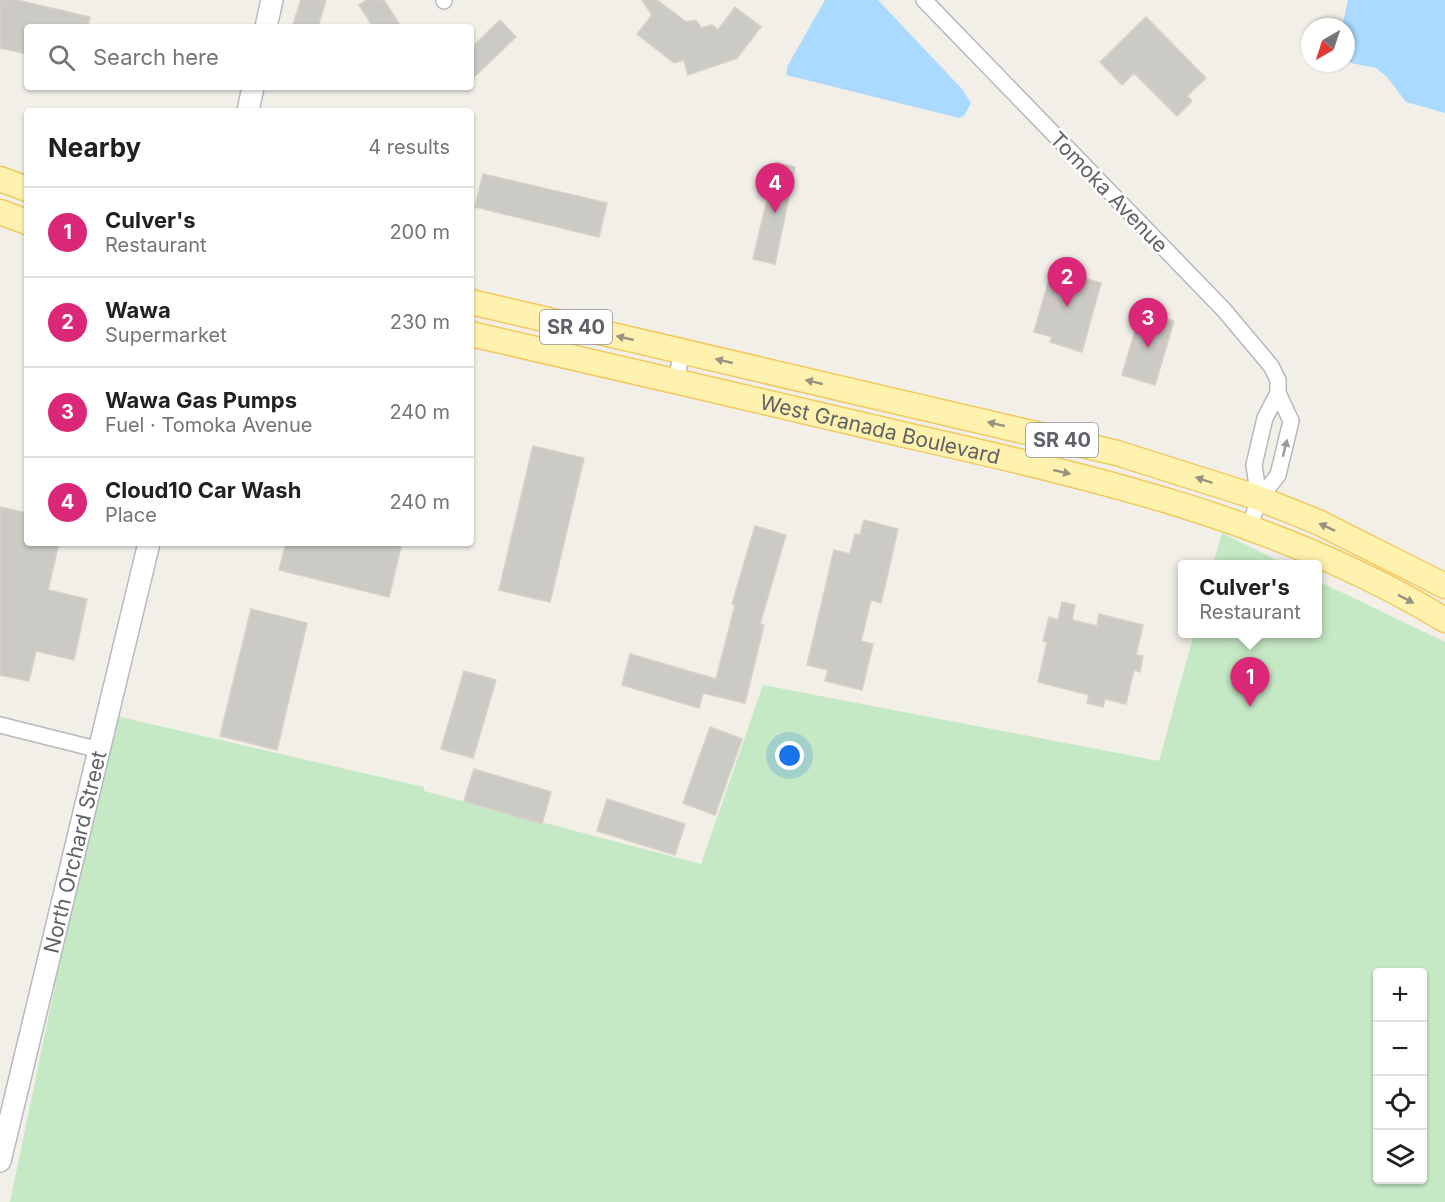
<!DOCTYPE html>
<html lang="en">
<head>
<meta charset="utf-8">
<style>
	:root { --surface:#fff; --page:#f6f6f6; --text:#202124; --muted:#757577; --line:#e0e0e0; --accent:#db2777 }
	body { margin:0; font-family:Inter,sans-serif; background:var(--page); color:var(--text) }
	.controls { position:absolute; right:18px; bottom:18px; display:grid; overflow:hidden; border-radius:6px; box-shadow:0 2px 4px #0004 }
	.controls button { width:54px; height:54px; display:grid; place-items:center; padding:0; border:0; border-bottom:2px solid var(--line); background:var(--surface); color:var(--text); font:30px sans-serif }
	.compass { position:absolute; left:1301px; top:18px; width:54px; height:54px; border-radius:50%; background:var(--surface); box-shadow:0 2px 4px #0004; rotate:219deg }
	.you { position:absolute; left:790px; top:756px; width:21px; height:21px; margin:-15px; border:4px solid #fff; border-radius:50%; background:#1a73e8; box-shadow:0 0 0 9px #1a73e833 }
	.badge { display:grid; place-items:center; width:39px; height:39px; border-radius:50%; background:var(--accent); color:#fff; font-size:20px; font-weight:700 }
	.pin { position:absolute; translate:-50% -50px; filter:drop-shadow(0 2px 3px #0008) }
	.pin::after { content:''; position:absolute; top:32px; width:21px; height:18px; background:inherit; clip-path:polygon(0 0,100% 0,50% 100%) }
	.popup { position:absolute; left:1178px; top:560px; width:144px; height:78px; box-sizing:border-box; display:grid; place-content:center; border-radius:6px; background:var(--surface); filter:drop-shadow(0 2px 4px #0005); font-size:20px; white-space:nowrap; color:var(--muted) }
	.popup b { font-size:22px; color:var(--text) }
	.popup::after { content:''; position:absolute; left:50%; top:100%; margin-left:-12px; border:12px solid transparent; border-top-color:var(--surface) }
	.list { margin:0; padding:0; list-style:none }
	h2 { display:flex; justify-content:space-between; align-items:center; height:78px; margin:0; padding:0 24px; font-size:26px }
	h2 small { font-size:20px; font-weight:400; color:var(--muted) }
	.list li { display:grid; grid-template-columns:39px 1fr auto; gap:18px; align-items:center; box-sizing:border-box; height:90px; padding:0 24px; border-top:2px solid var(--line) }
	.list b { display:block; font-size:22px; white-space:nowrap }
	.list p { margin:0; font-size:20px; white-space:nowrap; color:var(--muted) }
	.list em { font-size:20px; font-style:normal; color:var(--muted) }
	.icon { flex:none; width:33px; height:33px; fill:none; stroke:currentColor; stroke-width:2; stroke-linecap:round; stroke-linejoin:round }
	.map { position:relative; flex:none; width:1445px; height:1202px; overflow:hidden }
	.search { position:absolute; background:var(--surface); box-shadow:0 2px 4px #0004; left:24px; top:24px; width:450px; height:66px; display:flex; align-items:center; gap:15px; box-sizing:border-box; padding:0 21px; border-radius:6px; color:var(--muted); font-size:22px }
	.panel { position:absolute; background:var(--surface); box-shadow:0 2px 4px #0004; left:24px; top:108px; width:450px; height:438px; border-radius:6px }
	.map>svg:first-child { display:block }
	.green { fill:#c5e8c5; fill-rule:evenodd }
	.water { fill:#aadaff }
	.building { fill:#cccac5; stroke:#d6d1c6; stroke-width:1.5 }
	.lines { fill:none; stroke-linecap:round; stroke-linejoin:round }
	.street-casing { stroke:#b5b8bc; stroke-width:18 }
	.secondary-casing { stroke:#b6babf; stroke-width:24 }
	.primary-casing { stroke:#f2c960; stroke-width:27 }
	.street { stroke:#fff; stroke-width:15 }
	.secondary { stroke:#fff; stroke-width:21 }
	.primary { stroke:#fff2af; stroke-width:24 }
	.oneway { fill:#979581 }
	.oneway2 { fill:#979a9d }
	.labels { text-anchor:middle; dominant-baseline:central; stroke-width:5; stroke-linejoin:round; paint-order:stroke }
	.shield { fill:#fff; stroke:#8f9295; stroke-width:1.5 }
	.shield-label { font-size:20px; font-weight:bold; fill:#5f6368 }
	.street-label { font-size:21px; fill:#5f6368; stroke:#fff }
</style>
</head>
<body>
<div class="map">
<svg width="1445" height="1202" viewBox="0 0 1445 1202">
	<rect width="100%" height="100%" fill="#f1efe8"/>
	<path class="green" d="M 1222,533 L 1285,564 L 1213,564 Z
		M 1318,581 L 1445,642 L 1445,1202 L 10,1202 L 80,865 L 116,716 L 424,787 L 424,791 L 701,864 L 763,685 L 1159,761 L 1194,634 L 1318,634 ZM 1378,972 L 1422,972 L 1422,1180 L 1378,1180 Z"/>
	<path class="water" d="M 825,0 L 878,0 L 962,89 L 971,103 L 964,116 L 959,118 L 786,75 L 788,65 Z
		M 1348,0 L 1445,0 L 1445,113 L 1406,102 L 1387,77 L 1376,68 L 1351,63 L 1346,59 L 1346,27 L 1342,27 Z"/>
	<path class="building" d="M 0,0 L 17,0 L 90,17 L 88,27 L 27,27 L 27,54 L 0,48 Z
		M 301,0 L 326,0 L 318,27 L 292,27 Z
		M 367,0 L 384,0 L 401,27 L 373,27 L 359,5 Z
		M 642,0 L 657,0 L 686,22 L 696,20 L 701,28 L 712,25 L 718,30 L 735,7 L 761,27 L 737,58 L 688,75 L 684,60 L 674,63 L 637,34 L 652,15 Z
		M 1146,17 L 1206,78 L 1187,96 L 1192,101 L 1177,116 L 1134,73 L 1122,85 L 1100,62 Z
		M 500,20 L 516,37 L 471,80 L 471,48 Z
		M 776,162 L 795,167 L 775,264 L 753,259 Z
		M 483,174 L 607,203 L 599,237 L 475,207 Z
		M 1052,269 L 1101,283 L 1082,352 L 1050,342 L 1052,337 L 1034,332 Z
		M 1141,311 L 1174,321 L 1155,385 L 1122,375 Z
		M 533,446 L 584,458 L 550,602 L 499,590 Z
		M 0,507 L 27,513 L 27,543 L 59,543 L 48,590 L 87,599 L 74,660 L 36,651 L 29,681 L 0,675 Z
		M 864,520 L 898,529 L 881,603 L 871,600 L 861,641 L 873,644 L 862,690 L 825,681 L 828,670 L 807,665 L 834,550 L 850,554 L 855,534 L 860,535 Z
		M 755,526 L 786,535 L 760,624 L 764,625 L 745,703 L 703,693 L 699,708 L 622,685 L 630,654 L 716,679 L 735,605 L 732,604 Z
		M 286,543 L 402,543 L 389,597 L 279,570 Z
		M 1062,602 L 1075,605 L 1072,620 L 1097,626 L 1099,614 L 1143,625 L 1136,655 L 1143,656 L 1140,672 L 1134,670 L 1126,704 L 1105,699 L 1103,707 L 1087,703 L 1089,695 L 1038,682 L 1047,642 L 1043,641 L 1049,617 L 1058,620 Z
		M 251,609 L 307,623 L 277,750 L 220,736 Z
		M 464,671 L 496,680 L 473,758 L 441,749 Z
		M 710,727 L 742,739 L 715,815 L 683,803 Z
		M 474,769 L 551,792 L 542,824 L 464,801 Z
		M 607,799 L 685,824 L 675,855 L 597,831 Z"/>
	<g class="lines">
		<defs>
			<path id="street" d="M 924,0 L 1224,310 L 1271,366 L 1278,380 L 1278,393 L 1291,421 L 1278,475 L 1259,499 L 1249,528
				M 444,1 L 444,0
				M 676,381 L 682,351
				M 1259,499 L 1254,465 L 1265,418 L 1278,393
				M 0,725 L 100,750"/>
			<g id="secondary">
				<path d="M 266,27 L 272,0"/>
				<path d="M 248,111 L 253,87"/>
				<path id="s1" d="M 0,1161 L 149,543"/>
			</g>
			<g id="primary">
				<path d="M 0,179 L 27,189"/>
				<path d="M 0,212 L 27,222"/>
				<path d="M 471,302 L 1117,453 L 1253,496 L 1318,522 L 1445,586"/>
				<path id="s2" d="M 471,334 C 617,367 764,402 910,436 C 1095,478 1281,520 1445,620"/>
			</g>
		</defs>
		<use href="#street" class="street-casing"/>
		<use href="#secondary" class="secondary-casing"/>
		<use href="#primary" class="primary-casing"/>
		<use href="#street" class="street"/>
		<use href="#secondary" class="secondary"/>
		<use href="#primary" class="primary"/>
	</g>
	<defs><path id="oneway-solid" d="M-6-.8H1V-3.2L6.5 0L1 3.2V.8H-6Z" transform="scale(1.5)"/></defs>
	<g class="oneway">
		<use href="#oneway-solid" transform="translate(625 338) rotate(-167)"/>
		<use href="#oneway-solid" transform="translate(724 361) rotate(-167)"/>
		<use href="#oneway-solid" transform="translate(814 382) rotate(-167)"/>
		<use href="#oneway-solid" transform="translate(996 424) rotate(-167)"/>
		<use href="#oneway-solid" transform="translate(1062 472) rotate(13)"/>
		<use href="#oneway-solid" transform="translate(1204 480) rotate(-161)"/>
		<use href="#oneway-solid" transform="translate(1327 527) rotate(-155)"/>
		<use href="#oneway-solid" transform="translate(1406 599) rotate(27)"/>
	</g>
	<use class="oneway2" href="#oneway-solid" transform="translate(1285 448) rotate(-76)"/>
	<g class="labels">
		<g class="shield">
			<rect x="540" y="310" width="72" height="34" rx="4.5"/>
			<rect x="1026" y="423" width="72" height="34" rx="4.5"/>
		</g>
		<g class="shield-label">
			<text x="576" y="327">SR 40</text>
			<text x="1062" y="440">SR 40</text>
		</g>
		<g class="street-label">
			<text transform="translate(1109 192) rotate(46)">Tomoka Avenue</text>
			<text stroke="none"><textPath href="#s2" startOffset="420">West Granada Boulevard</textPath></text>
			<text stroke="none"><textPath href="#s1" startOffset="318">North Orchard Street</textPath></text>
		</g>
	</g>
</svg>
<div class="controls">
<button>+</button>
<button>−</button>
<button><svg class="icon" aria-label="locate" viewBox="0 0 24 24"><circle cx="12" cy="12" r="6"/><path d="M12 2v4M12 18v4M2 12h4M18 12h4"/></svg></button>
<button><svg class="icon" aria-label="layers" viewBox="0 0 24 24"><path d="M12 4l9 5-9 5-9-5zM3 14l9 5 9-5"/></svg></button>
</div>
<svg class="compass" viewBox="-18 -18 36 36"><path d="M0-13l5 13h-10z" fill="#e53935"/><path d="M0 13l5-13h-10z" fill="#757577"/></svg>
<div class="you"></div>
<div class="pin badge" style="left:1250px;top:707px">1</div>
<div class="popup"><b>Culver's</b>Restaurant</div>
<div class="pin badge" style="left:1067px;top:307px">2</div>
<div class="pin badge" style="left:1148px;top:348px">3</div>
<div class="pin badge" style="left:775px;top:213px">4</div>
<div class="search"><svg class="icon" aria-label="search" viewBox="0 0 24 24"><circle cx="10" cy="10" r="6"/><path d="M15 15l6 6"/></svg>Search here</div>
<section class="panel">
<h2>Nearby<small>4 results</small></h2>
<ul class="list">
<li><span class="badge">1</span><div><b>Culver's</b><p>Restaurant</p></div><em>200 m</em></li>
<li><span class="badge">2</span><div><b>Wawa</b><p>Supermarket</p></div><em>230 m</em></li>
<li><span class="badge">3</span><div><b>Wawa Gas Pumps</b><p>Fuel · Tomoka Avenue</p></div><em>240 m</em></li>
<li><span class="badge">4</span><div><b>Cloud10 Car Wash</b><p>Place</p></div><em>240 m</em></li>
</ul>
</section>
</div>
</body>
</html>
